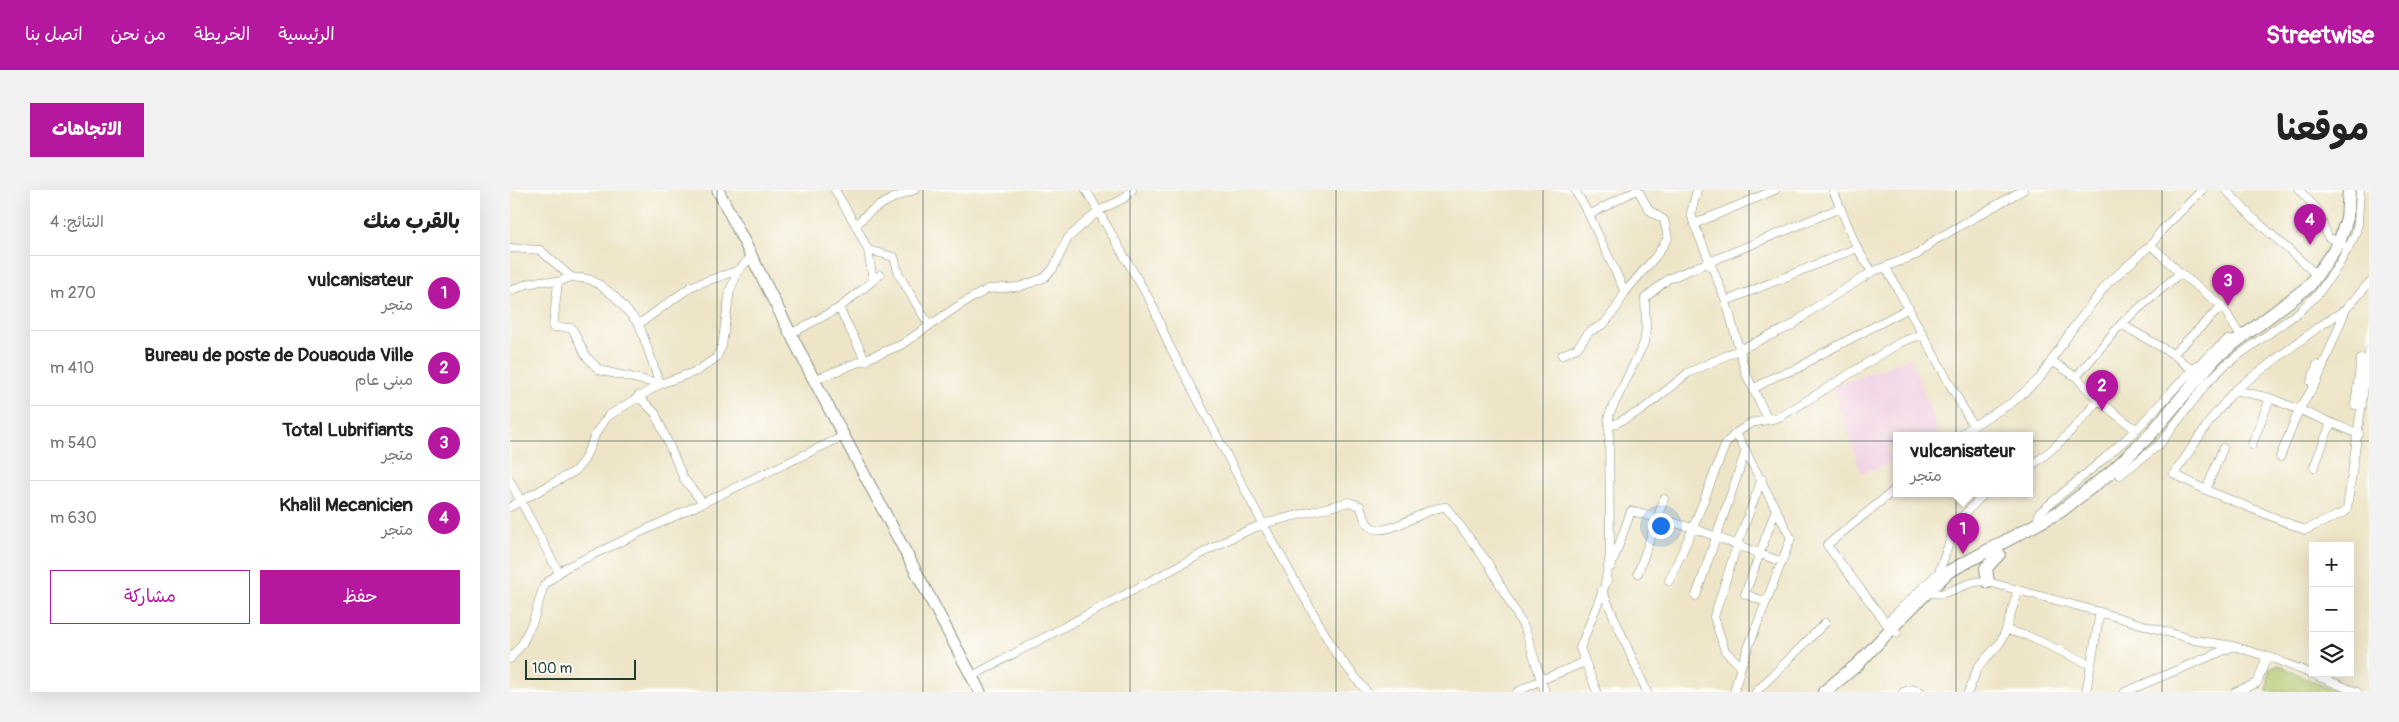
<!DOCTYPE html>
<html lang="ar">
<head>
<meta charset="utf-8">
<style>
	:root { --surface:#fff; --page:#f2f2f2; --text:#222; --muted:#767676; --line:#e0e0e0; --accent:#b5179e }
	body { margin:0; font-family:Pangolin,"Playpen Sans Arabic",sans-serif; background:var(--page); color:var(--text); direction:rtl }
	.controls { position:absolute; right:15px; bottom:15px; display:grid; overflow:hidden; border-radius:0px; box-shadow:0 5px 20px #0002 }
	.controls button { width:45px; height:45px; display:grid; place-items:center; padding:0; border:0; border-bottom:1px solid var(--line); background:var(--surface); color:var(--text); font:25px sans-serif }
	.scale { position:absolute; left:15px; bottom:12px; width:111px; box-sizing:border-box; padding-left:5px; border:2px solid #1f3d34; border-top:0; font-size:14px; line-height:18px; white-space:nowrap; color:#1f3d34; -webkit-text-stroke:4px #fdfcf7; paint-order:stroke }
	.you { position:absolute; left:1150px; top:335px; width:18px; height:18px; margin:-12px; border:4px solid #fff; border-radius:50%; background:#1a73e8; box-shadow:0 0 0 8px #1a73e833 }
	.badge { display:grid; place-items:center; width:32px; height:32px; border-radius:50%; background:var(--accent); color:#fff; font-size:16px; font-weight:700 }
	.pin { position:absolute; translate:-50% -41px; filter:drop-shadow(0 1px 2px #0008) }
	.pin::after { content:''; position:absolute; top:26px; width:18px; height:15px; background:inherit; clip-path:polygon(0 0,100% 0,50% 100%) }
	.popup { position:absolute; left:1383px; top:242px; width:140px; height:65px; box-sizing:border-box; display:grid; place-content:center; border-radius:0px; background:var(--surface); filter:drop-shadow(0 1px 4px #0005); font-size:16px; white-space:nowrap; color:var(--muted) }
	.popup b { font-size:19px; color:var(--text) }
	.popup::after { content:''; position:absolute; left:50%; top:100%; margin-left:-10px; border:10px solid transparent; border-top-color:var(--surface) }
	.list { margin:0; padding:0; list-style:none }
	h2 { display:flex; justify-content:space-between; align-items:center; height:65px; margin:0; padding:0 20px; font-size:21px }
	h2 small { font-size:16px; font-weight:400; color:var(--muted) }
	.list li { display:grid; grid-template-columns:32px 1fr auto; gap:15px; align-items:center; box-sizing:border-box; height:75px; padding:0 20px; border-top:1px solid var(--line) }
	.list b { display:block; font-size:19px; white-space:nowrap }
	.list p { margin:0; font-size:16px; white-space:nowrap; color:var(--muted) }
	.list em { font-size:16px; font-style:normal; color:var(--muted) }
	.actions { display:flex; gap:10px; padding:15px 20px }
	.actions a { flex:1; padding:11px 0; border:1px solid var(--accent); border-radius:0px; text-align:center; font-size:18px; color:var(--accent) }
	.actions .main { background:var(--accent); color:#fff }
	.icon { flex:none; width:28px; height:28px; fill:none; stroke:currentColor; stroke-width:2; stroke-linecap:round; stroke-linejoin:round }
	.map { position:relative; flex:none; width:1859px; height:502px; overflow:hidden; direction:ltr; border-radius:0px }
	header { display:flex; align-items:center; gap:30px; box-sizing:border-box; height:70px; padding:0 25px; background:var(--accent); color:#fff }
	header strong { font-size:24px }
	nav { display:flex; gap:28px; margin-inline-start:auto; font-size:18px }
	.intro { display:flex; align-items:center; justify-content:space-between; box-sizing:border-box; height:120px; padding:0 30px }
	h1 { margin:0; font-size:35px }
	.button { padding:12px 22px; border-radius:0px; background:var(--accent); color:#fff; font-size:18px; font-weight:700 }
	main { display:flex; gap:30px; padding:0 30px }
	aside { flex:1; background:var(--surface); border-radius:0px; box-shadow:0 5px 20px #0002 }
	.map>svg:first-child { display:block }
	.built { fill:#f1d0e3 }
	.green { fill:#adc368; stroke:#66804e }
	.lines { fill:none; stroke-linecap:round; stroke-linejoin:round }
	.street-casing { stroke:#86917e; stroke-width:9 }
	.secondary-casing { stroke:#86917e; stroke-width:13 }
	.primary-casing { stroke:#86917e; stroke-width:14 }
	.street { stroke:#fff; stroke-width:8 }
	.secondary { stroke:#fff; stroke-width:11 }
	.primary { stroke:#fff; stroke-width:12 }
	.grid { fill:none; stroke:#1f3d34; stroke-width:1; stroke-opacity:0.55 }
</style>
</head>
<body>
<header>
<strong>Streetwise</strong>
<nav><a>الرئيسية</a><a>الخريطة</a><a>من نحن</a><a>اتصل بنا</a></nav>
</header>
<div class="intro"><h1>موقعنا</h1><a class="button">الاتجاهات</a></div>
<main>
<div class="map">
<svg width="1859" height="502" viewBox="0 0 1859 502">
	<rect width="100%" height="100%" fill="#fdfcf7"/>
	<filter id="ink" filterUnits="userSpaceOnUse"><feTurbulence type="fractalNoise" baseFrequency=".02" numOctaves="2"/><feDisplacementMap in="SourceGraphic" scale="10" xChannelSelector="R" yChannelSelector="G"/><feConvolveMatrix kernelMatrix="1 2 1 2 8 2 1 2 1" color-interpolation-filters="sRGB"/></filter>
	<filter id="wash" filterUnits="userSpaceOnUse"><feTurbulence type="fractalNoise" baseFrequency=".0096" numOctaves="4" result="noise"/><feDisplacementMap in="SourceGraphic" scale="20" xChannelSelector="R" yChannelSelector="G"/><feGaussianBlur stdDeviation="1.12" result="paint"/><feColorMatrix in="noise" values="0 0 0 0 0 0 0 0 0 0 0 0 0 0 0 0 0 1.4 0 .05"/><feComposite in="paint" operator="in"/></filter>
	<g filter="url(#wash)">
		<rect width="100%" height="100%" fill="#eee5c8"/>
		<path class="built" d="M 1401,168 L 1429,244 L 1387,245 L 1387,256 L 1378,259 L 1382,273 L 1351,283 L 1323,197 Z"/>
		<path class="green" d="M 1768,475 L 1827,502 L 1757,502 L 1759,478 Z"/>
	</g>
	<g filter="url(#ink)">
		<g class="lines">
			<defs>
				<path id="street" d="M 325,0 L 346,36
					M 404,0 C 384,7 358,18 346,36 L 358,60 L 384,67 L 389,85 L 419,135
					M 576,0 L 642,114 L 658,153 L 753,334 L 825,462 L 857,502
					M 1065,0 L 1079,25 L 1115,102
					M 1187,0 L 1181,23 L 1184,34 L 1216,111 L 1236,184 L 1258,229
					M 1323,0 L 1347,58 L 1362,82
					M 1716,0 L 1742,27 L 1808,86
					M 1789,0 L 1807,19 L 1818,47 L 1832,54
					M 1079,25 L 1126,0
					M 1184,34 L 1265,0
					M 1641,55 L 1670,83 L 1712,116 L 1731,147
					M 0,58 L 30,60 L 61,87
					M 358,60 L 363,90
					M 1376,78 L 1463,236 L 1451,245
					M 48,92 L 43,137 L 62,138 L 76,166 L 89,180 L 150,194
					M 1859,93 L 1836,119 L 1807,138 L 1725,200 L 1702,228 L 1664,284 L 1696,300 L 1795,340 L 1835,322 L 1837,319 L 1859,161
					M 0,101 L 17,94 L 31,91 L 48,92 L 61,87 L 79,89 L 90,95 L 104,106 L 129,134 L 150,194
					M 1216,111 L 1347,58
					M 329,118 L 356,171
					M 129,134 L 182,96 L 229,80
					M 1611,134 L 1663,164 L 1682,180
					M 282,143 L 329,118 L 370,85
					M 1663,164 L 1712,116
					M 1052,165 L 1067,158 L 1079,142 L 1094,134 L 1107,117 L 1115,102 L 1146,66 L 1158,48 L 1154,30 L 1139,20 L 1128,0
					M 1542,171 L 1566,187 L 1588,210 L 1626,240
					M 1566,187 L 1611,134 L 1670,83
					M 304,190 L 391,155 L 451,114 L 478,99 L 509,97 L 534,88 L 543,79 L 558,48 L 588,21 L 613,9 L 622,0
					M 1805,194 L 1801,192 L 1807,175 L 1813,177
					M 1243,199 L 1266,186 L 1289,178 L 1304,168 L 1399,118
					M 1725,200 L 1760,208 L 1849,244
					M 128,206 L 145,223 L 174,289 L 193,313
					M 1852,216 L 1845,215 L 1851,169 L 1857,169
					M 1463,236 L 1503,212 L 1530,188 L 1563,138 L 1598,93 L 1641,55 L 1651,41 L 1692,0
					M 1099,237 L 1132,220 L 1178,183 L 1281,136 L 1306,117 L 1362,82 L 1408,64 L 1425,50 L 1513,0
					M 1742,255 L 1760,208
					M 1770,267 L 1789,220 L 1807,191 L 1836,119
					M 1519,277 C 1546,259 1568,235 1588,210
					M 1804,277 L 1821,233
					M 1610,285 L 1649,255 L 1697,193 L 1715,175 L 1790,121 L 1808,104 L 1828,76 L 1845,45 L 1848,33 L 1850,0
					M 0,291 L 49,383
					M 1696,300 L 1713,258
					M 0,317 L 65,281 L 74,270 L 86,243 L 98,226 L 150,194 L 187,181 L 206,168 L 212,156 L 220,100 L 229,80 L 242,66
					M 1527,335 L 1529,323 L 1596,267 L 1626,240 L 1682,180 L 1717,150 L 1726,151
					M 1101,377 L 1121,321 L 1183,338 L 1272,372
					M 1128,383 L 1154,309
					M 1159,391 L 1183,338 L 1216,253 L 1226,243
					M 1095,393 L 1100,365 L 1099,225 L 1134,153 L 1136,138 L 1135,108 L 1158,89 L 1330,18
					M 1092,400 L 1137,502
					M 1417,402 C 1439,410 1454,388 1478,392 L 1590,422 L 1684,450 L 1723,456 L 1762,468 L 1847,502
					M 1186,406 L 1236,260
					M 1256,412 L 1235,404 L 1266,319
					M 1376,433 L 1429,382 L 1443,342 L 1453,326 L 1475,303
					M 1496,440 L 1508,400
					M 1387,443 L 1376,433 L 1317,355 L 1387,298
					M 0,469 L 12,454 L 23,431 L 34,395 L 55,378 L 334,246
					M 1581,475 L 1590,422
					M 1231,476 L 1215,461 L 1204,427 L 1227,355 L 1252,289
					M 462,486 L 725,346 L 753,334 L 839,312 L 850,316 C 853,323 855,333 861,337 C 877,349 918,315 936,317 L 978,373 L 1016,441 L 1031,490 L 1075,472
					M 1007,502 L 1031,490 L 1035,502
					M 1087,502 L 1070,458 L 1097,390
					M 1224,502 L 1231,476 L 1281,348 L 1226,243 L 1241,233 L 1267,228 L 1280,221 L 1391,152 L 1413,144
					M 1246,502 L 1315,433
					M 1393,502 L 1402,499 L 1411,502
					M 1458,502 L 1468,477 L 1490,453 L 1496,440 L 1518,446 L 1581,475 L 1576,502
					M 1615,502 L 1722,457
					M 1725,502 L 1747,493 L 1757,466"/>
				<path id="secondary" d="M 208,0 L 304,190 L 470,502"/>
				<path id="primary" d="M 1478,392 L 1476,378 L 1489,364
					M 1314,502 L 1348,474 L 1394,425 L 1438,382 L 1551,321 L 1601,282 L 1639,246 L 1706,167 L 1799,96 L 1829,53 L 1837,28 L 1839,0"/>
			</defs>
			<use href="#street" class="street-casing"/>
			<use href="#secondary" class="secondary-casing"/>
			<use href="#primary" class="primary-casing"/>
			<use href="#street" class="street"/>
			<use href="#secondary" class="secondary"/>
			<use href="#primary" class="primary"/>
		</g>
	</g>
	<path class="grid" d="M 207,0 L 207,502M 413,0 L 413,502M 620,0 L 620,502M 826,0 L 826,502M 1033,0 L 1033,502M 1239,0 L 1239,502M 1446,0 L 1446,502M 1652,0 L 1652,502M 0,251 L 1859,251"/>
</svg>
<div class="controls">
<button>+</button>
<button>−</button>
<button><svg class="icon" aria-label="layers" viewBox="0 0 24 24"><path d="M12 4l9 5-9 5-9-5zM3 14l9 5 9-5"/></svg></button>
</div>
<div class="scale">100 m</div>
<div class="you"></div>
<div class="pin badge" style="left:1453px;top:364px">1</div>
<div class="popup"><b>vulcanisateur</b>متجر</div>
<div class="pin badge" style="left:1592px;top:221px">2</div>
<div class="pin badge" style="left:1718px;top:116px">3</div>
<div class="pin badge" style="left:1800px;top:55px">4</div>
</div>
<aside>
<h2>بالقرب منك<small>النتائج: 4</small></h2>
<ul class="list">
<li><span class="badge">1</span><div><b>vulcanisateur</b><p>متجر</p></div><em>270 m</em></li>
<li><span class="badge">2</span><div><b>Bureau de poste de Douaouda Ville</b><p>مبنى عام</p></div><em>410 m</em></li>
<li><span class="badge">3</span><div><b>Total Lubrifiants</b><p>متجر</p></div><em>540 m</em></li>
<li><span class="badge">4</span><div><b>Khalil Mecanicien</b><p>متجر</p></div><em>630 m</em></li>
</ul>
<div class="actions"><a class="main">حفظ</a><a>مشاركة</a></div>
</aside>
</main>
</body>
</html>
